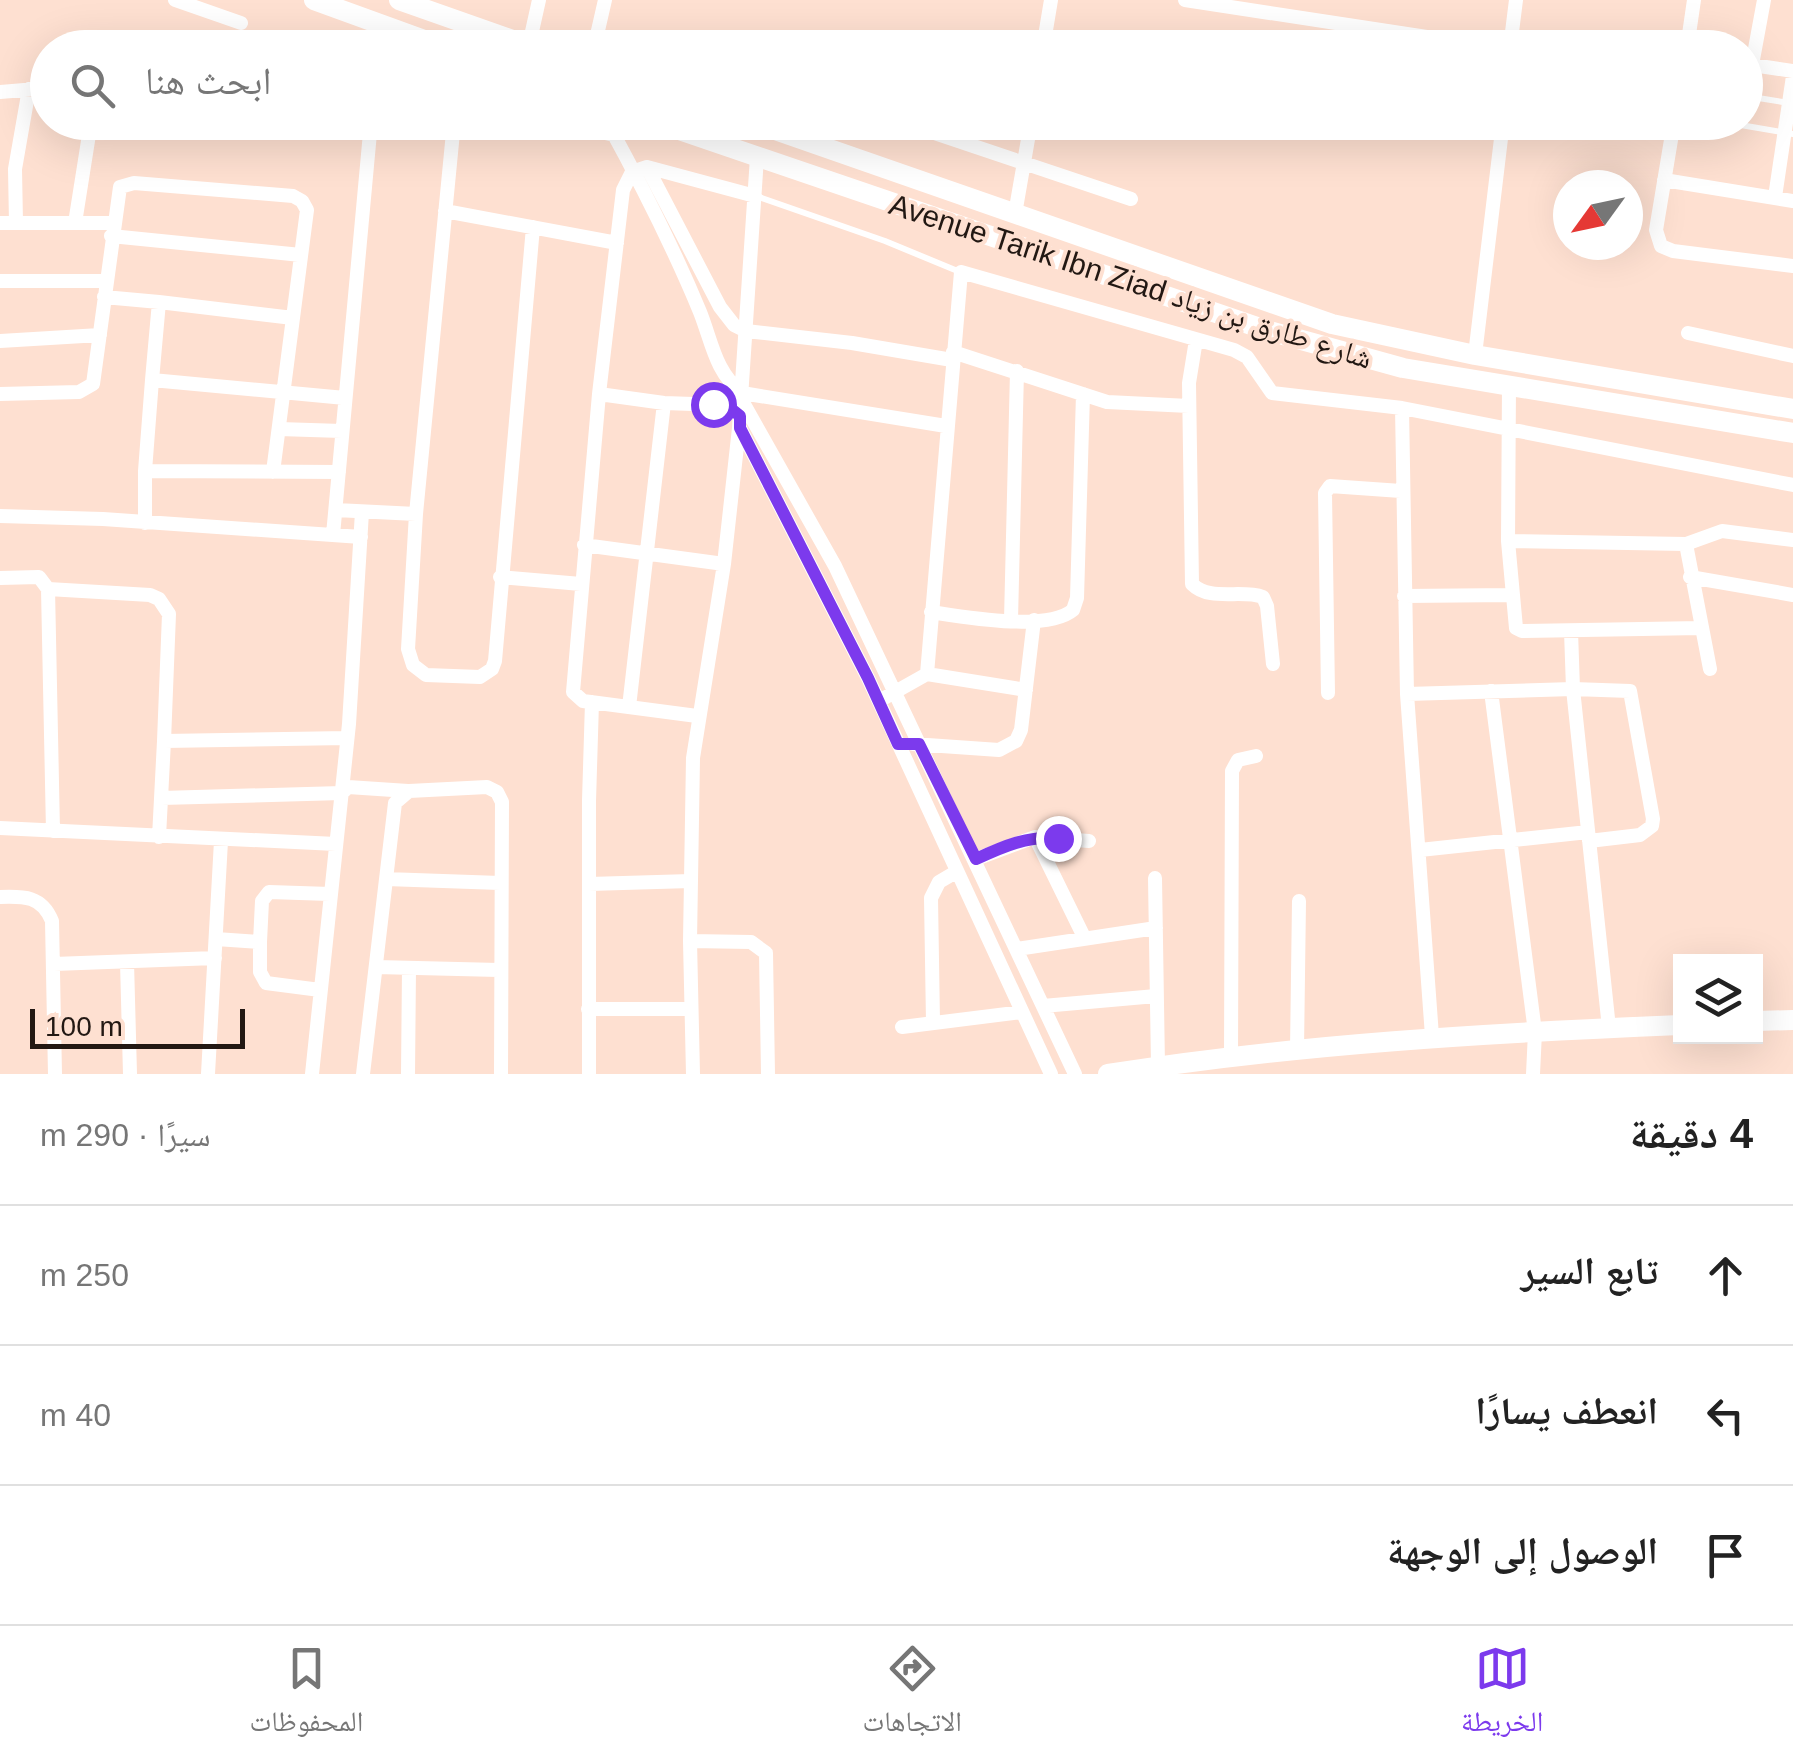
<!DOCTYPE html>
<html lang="ar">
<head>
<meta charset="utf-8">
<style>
	:root { --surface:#fff; --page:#f2f2f2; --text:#222; --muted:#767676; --line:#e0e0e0; --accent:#7c3aed }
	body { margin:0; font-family:Arial,"Noto Naskh Arabic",sans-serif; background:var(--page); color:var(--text); direction:rtl }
	.controls { position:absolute; right:30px; bottom:30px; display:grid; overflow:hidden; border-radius:0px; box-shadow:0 10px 40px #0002 }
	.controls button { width:90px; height:90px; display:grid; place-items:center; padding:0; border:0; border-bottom:2px solid var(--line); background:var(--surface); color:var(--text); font:50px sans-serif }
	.compass { position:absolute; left:1553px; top:170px; width:90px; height:90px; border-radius:50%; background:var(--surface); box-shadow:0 10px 40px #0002; rotate:237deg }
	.scale { position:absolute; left:30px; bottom:25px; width:215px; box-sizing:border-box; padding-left:10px; border:5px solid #221813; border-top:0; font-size:28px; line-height:35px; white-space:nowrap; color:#221813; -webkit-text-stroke:8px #fee0d1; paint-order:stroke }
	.stop { position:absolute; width:30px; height:30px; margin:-22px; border:8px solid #7c3aed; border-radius:50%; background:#fff }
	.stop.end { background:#7c3aed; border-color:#fff; box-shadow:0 2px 10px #0008 }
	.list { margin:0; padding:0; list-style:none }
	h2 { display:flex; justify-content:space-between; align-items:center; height:130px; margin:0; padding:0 40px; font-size:42px }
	h2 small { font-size:32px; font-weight:400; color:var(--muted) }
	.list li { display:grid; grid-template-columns:65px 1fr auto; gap:30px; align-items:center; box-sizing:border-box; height:140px; padding:0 40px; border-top:2px solid var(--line) }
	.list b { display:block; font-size:38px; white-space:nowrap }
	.list em { font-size:32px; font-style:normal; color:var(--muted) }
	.icon { flex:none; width:55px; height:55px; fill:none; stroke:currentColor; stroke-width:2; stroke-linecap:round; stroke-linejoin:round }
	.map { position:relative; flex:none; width:1793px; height:1074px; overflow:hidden; direction:ltr }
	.search { position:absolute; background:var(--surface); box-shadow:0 10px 40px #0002; left:30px; right:30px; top:30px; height:110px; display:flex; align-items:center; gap:25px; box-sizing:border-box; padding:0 35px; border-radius:55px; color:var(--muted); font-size:38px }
	.sheet { height:550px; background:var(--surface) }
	nav { display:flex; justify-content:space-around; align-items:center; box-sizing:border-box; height:140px; border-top:2px solid var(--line); background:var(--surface); font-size:28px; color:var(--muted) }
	nav a { display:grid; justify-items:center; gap:5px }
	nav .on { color:var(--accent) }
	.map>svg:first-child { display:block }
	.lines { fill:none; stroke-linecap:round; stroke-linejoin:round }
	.service { stroke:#fff; stroke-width:6 }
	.minor { stroke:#fff; stroke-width:14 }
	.secondary { stroke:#fff; stroke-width:20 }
	.primary { stroke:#fff; stroke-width:20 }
	.route { stroke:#7c3aed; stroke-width:12 }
	.labels { text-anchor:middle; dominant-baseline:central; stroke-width:8; stroke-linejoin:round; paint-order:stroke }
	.street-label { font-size:30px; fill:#221813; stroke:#fee0d1 }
</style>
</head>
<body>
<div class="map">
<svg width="1793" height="1074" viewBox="0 0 1793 1074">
	<rect width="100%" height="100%" fill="#fee0d1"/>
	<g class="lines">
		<path class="service" d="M 1746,96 L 1789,103
			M 1723,122 L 1793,134
			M 756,196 L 885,241 L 960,272"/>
		<path class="minor" d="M 175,0 L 241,23
			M 1185,0 L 1499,48
			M 529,45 L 539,0
			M 594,48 L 605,0
			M 1043,48 L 1051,0
			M 1510,48 L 1516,0
			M 1687,48 L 1694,0
			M 1746,64 L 1793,71
			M 1752,65 L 1764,0
			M 0,92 L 48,88
			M 454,122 L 416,514 L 408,649 L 413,665 L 426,675 L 480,677 L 492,669 L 495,661 L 533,227
			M 557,122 L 614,135
			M 607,122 C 640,182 674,249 700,312 C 712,342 715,372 742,393 L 946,426
			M 902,122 L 1131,199
			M 1674,122 L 1656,230 L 1661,246 L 1673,251 L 1793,266
			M 647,167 L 720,307 L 734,325 L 746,331 L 852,343 L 952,360
			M 1664,180 L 1793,201
			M 1775,197 L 1793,76
			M 445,211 L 617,243
			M 1015,214 L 1031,122
			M 0,223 L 113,223
			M 16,223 L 15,169 L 29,89
			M 75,223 L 91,122
			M 111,236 L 301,255
			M 0,281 L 106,281
			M 104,297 L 159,302 L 152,380 L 345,398
			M 159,302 L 293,318
			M 1688,333 L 1793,356
			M 1196,340 L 1189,383 L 1192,584 C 1210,602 1241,589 1263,597 L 1267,606 L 1273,664
			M 0,341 L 100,335
			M 953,352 L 1107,402 L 1189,406
			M 1475,355 L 1503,122
			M 1509,385 L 1508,541 L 1516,628 L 1522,631 L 1701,628
			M 0,394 L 79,392 L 93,384 L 120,187 L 134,183 L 293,196 L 302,201 L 307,210 L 273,472
			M 599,394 L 664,403 L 722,405 L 740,415
			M 741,399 L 835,566 L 1075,1074
			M 1402,408 L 1407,694 L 1432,1036
			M 740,428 L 868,678 L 1051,1074
			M 279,429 L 342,431
			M 145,471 L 152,380
			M 336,510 L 416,514
			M 0,516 L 103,519 L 361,537
			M 145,523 L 145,471 L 339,472
			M 333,535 L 371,122
			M 1508,541 L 1686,544 L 1710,669
			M 1686,544 L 1722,531 L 1793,540
			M 584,545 L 724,564
			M 500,577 L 581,584
			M 1690,577 L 1793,595
			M 0,578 L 39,577 L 48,589 L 53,831
			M 48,589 L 150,595 L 159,599 L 169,614 L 164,741
			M 1404,596 L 1512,595
			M 931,612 C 964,617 1047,632 1073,610 L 1077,598 L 1083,394
			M 1011,620 L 1017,371
			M 1571,631 L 1573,689 L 1609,1028
			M 927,674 L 1026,690
			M 1491,691 L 1535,1032 L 1533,1074
			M 1328,693 L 1325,493 L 1330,486 L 1401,491
			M 1407,694 L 1573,689 L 1630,691 L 1653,819 L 1652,826 L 1640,835 L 1589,841
			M 879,701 L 927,674 L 961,272 L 1234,350 L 1247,357 L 1272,393 L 1402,408 L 1793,485
			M 629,707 L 664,403
			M 697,716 L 583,701 L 573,692 L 599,394 L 623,190 L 632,172 L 647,167 L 755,196
			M 913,744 L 999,750 L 1016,741 L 1021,730 L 1034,620
			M 161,798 L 342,793 L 348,787 L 408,791
			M 0,828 L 336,844
			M 159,837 L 164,741 L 347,738
			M 1035,837 L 1084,937
			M 1420,850 L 1588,832
			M 976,859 L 1035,837 L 1089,841
			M 1155,878 L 1158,1066
			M 386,879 L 500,883
			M 589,884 L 691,881
			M 0,897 C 24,896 42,896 52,921 L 55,1074
			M 216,939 L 260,942 L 262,901 L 269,892 L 330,894
			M 690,941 L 751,942 L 766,953 L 768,1074
			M 260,942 L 260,972 L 266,983 L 320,990
			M 1017,949 L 1156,928
			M 127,962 L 130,1074
			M 54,964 L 215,958
			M 376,967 L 499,970
			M 1043,1006 L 1156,996
			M 588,1009 L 691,1009
			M 933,1022 L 931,898 L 939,882 L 956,872
			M 902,1027 L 1022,1012
			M 1297,1050 L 1299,901
			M 1231,1055 L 1232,771 L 1238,760 L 1256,756
			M 208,1074 L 221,841
			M 312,1074 L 349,724 L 362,512
			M 363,1074 L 395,803 L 409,791 L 487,787 L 497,792 L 502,802 L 501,1074
			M 408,1074 L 409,968
			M 589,1074 L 589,801 L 592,702
			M 693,1074 L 690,941 L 693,758 L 724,564 L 739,428 L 757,157"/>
		<path class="secondary" d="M 1756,1021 L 1793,1020
			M 1108,1074 C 1298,1044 1489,1033 1680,1025"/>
		<path class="primary" d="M 314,0 L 446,48
			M 399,0 L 535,48
			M 656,122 L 1269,331 L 1403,368 L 1793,433
			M 752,122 L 1332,324 L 1475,355 L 1793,409"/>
	</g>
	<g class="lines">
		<path class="route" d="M 713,404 L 730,408 L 740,416 L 740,428 L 868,678 L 898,744 L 919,744 L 976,859 C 1004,846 1027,836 1058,838"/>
	</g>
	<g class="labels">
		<g class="street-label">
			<text transform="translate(1131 281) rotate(18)">Avenue Tarik Ibn Ziad شارع طارق بن زياد</text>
		</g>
	</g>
</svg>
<div class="controls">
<button><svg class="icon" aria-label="layers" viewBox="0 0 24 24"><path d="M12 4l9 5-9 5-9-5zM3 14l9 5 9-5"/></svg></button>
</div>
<svg class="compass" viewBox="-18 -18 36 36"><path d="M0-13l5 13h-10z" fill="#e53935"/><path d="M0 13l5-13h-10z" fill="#767676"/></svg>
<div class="scale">100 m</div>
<div class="stop" style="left:713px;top:404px"></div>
<div class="stop end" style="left:1058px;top:838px"></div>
<div class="search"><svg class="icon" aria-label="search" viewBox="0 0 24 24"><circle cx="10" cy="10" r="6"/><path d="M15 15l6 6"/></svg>ابحث هنا</div>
</div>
<section class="sheet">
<h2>4 دقيقة<small>سيرًا · 290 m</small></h2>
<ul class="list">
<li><svg class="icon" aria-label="ahead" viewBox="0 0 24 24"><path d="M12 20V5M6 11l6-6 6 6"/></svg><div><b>تابع السير</b></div><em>250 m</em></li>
<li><svg class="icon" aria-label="left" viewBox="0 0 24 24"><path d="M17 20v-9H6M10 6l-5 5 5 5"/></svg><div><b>انعطف يسارًا</b></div><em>40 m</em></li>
<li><svg class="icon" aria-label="arrive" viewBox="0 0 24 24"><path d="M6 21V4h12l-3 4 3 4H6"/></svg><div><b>الوصول إلى الوجهة</b></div></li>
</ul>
</section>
<nav>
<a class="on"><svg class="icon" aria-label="map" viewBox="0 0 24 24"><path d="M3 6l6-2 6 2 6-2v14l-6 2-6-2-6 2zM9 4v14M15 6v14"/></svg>الخريطة</a>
<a><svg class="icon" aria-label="directions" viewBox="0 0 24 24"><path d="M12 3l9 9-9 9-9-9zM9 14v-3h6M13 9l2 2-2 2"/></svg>الاتجاهات</a>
<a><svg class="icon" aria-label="saved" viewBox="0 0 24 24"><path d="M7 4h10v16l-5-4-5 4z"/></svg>المحفوظات</a>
</nav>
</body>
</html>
